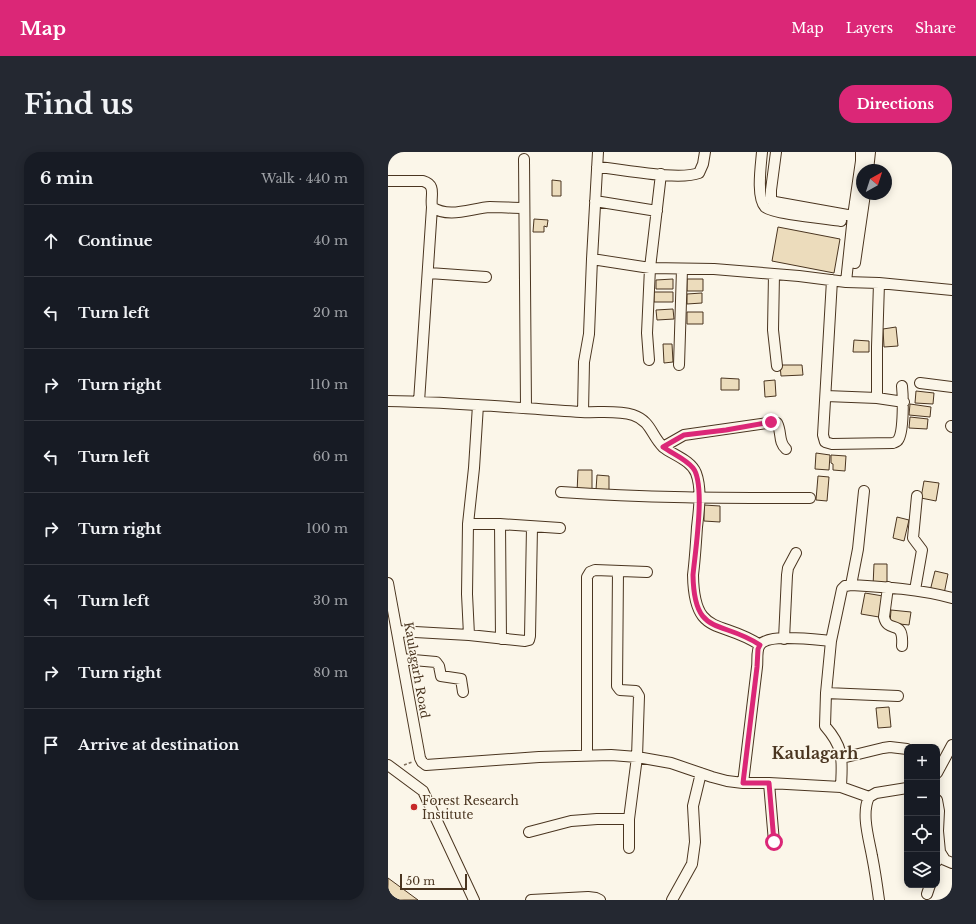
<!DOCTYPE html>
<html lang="en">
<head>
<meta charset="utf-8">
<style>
	:root { --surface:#171b24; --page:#242831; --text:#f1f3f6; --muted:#9ea1a6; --line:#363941; --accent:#db2777 }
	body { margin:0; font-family:"Libre Baskerville",serif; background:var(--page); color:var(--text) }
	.controls { position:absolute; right:12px; bottom:12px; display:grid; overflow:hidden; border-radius:8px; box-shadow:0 2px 10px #0003 }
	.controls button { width:36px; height:36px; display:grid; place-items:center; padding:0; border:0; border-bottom:1px solid var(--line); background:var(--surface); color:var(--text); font:20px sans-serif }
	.compass { position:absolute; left:468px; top:12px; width:36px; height:36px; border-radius:50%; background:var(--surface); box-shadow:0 2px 10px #0003; rotate:39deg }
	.scale { position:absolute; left:12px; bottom:10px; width:67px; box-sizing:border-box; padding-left:4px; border:2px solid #4a3520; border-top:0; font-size:11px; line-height:14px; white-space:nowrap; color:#4a3520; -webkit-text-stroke:3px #fbf6e9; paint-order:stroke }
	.stop { position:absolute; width:12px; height:12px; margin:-9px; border:3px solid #db2777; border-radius:50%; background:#fff }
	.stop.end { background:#db2777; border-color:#fff; box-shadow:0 1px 4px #0008 }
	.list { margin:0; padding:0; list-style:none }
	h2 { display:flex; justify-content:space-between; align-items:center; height:52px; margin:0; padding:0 16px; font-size:17px }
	h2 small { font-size:13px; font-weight:400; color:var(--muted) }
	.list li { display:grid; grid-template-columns:26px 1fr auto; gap:12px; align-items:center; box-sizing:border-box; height:72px; padding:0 16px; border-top:1px solid var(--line) }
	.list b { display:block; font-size:15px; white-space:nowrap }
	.list em { font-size:13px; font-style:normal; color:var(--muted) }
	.icon { flex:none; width:22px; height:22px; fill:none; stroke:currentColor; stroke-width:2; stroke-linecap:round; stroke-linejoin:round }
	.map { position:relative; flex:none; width:564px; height:748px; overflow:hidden; border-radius:16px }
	header { display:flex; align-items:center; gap:24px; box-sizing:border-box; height:56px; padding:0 20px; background:var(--accent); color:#fff }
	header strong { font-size:19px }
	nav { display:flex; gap:22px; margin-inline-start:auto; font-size:14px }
	.intro { display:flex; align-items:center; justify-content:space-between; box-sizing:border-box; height:96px; padding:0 24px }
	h1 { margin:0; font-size:28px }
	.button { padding:10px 18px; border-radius:16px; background:var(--accent); color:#fff; font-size:14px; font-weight:700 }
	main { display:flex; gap:24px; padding:0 24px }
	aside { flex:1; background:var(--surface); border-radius:16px; box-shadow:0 2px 10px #0003 }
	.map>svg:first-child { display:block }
	.building { fill:#ecdcbc; stroke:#4a3520 }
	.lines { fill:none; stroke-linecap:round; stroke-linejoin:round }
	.minor-casing { stroke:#4a3520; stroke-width:12 }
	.path { stroke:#7f6f5c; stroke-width:1.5; stroke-dasharray:3 2; stroke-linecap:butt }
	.minor { stroke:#fbf6e9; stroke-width:10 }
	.route { stroke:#db2777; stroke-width:5 }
	.poi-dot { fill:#c62828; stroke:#fbf6e9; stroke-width:1.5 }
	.labels { text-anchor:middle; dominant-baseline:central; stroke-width:3; stroke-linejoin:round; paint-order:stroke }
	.street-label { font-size:12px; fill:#4a3520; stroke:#fbf6e9 }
	.poi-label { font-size:12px; fill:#4a3520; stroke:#fbf6e9; text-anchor:start }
	.district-label { font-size:16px; font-weight:bold; fill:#4a3520; stroke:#fbf6e9 }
</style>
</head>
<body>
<header>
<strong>Map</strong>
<nav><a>Map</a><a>Layers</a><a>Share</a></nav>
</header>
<div class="intro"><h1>Find us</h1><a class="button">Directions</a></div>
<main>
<aside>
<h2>6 min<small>Walk · 440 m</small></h2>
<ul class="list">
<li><svg class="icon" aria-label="ahead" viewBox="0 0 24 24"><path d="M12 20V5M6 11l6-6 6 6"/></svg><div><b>Continue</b></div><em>40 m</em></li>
<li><svg class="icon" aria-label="left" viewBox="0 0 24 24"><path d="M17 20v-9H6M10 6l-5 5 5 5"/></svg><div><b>Turn left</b></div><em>20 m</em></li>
<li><svg class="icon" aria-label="right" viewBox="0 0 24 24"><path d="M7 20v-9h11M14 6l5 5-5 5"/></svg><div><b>Turn right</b></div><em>110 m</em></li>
<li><svg class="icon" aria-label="left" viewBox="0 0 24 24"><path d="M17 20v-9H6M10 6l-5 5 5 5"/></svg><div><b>Turn left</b></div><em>60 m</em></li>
<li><svg class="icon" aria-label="right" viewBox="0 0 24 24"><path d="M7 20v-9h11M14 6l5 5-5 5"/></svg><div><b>Turn right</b></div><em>100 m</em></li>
<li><svg class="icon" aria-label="left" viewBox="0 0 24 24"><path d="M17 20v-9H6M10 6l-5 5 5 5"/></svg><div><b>Turn left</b></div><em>30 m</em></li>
<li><svg class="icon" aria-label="right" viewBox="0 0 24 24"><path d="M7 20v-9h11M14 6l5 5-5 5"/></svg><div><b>Turn right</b></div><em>80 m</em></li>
<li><svg class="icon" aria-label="arrive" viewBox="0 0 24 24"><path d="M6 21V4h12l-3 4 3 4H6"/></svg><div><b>Arrive at destination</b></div></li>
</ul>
</aside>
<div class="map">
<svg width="564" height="748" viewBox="0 0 564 748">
	<rect width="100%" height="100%" fill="#fbf6e9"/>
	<path class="building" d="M 164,28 L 173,29 L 173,44 L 164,44 Z
		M 146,67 L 160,68 L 159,75 L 156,74 L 156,80 L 145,80 Z
		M 390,75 L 452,87 L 446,121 L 384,109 Z
		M 285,127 L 285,137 L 268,137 L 268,128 Z
		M 299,127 L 315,127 L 315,139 L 299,139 Z
		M 266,140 L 285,140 L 285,150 L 266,150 Z
		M 314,141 L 314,151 L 299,152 L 299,142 Z
		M 285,157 L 286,167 L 269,168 L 268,158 Z
		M 299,160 L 315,160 L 315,172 L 299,172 Z
		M 508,175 L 510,194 L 496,195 L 495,177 Z
		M 466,188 L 481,189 L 481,200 L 465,200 Z
		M 275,192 L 284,192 L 285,210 L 276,211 Z
		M 392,213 L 414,213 L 415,223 L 393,224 Z
		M 333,226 L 351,227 L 351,238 L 333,238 Z
		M 387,228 L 388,244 L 377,245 L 376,229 Z
		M 528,239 L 546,241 L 545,252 L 527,251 Z
		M 522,252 L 543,255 L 542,265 L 521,263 Z
		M 522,265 L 540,267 L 539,277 L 521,276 Z
		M 428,301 L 442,303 L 441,318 L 427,317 Z
		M 443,303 L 458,304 L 457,319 L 445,318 L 445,312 L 443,311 Z
		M 190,318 L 204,318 L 204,341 L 189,341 Z
		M 209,323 L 221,324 L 221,339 L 208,338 Z
		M 430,324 L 441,325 L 439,349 L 428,348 Z
		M 536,329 L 551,331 L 548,349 L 533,346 Z
		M 316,353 L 332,354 L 332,370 L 316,369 Z
		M 509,365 L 521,368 L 516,389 L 505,386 Z
		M 486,412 L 499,412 L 499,434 L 485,434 Z
		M 547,419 L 560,422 L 556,442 L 542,439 Z
		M 477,441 L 495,444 L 491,465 L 473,462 Z
		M 503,458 L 523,460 L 521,473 L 502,471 Z
		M 501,555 L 503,575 L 490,576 L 488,556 Z
		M 0,726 L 30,748 L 0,748 Z"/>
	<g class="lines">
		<defs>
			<path id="minor" d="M 374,0 C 373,13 368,45 377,55 C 384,62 441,67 453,69
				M 388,0 L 383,38 L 383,47 L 387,50 L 465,64
				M 136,7 L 138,255
				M 209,15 C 234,17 290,29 311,21 L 315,12 L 317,0
				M 480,18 L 482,0
				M 0,29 L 35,29 C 49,33 42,44 44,55 C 61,67 84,56 102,55 C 113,55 125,56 136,56
				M 207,49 L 269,59
				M 204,107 L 262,116 L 326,117 L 411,124 L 458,130 L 491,131 L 564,138
				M 467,111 L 477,42
				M 41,121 L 98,125
				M 386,122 L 385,178 L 389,214
				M 444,128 L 435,283 L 437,290 L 444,292 L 505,291 C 507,290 509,290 510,288 C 516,280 515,244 514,234
				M 458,130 L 465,64 L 473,9 L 473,0
				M 261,208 L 259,181 L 262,116 L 273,22
				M 291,213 L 294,117
				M 532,231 L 564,235
				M 438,244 L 489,246 L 516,250
				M 489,246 L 489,195 L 491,131
				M 0,249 C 65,250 129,256 193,260 C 210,261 229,258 245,263 C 263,269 263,283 275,295 C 285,303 303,308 308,321 C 314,337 311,358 309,375 C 308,391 307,407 305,423 C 306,486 333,467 372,493
				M 31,250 L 44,55
				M 195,260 L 196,210 L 201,182 L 204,107 L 210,0
				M 563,274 L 564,275
				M 275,295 L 296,283 L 386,270 L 389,271 C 394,280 390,290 398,297
				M 173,340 C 256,346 339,346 422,346
				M 80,372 L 112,372 L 172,376
				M 112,372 L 113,487
				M 230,419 L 229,534 L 232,538 L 248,539 L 251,544 L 249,605 L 241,667 L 241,696
				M 0,431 L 32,606 L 34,610 L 38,613 L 151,605 L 223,603 L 249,605 L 283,611 L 324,625 L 339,629 L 355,631 L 381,631 L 453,635 L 481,645
				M 463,433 L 470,397 L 476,339
				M 500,435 L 496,465 C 500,483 516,465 514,494
				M 527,438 L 534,398 L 525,386 L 529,344
				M 9,479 L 81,483 L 137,489 L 141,488 L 142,484 L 144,375
				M 81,483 L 79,442 L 80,372 L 86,316 L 90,253
				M 396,487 L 399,423 L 400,416 L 408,401
				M 14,507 L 48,510 L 51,514 L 53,524 L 73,527 L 75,540
				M 438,541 L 510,544
				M 199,603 L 199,425 L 202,420 L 207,418 L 259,420
				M 454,606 L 495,596 L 502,595 L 519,597
				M 0,613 L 35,639 L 86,748
				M 549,621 L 564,593
				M 355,631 L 369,515 C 370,509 368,498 372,493 C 380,481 430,488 443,489
				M 381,631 L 386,690
				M 453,635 C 454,608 457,597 437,574 L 438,541 L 443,489 L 454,437 L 457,434 L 463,433 C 497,435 531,437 564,446
				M 481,645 C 473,662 481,687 484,704 C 487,719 489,733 491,748
				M 481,645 L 488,641 L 519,636
				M 549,648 L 551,659 L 550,679 L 552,700 L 549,709
				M 141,680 L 183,669 L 209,667 L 241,667
				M 552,700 L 557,708 L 564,711
				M 539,742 L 542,733
				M 143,748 L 200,745 L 208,746 L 212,748
				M 284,748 L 304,712 L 307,690 L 305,654 L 313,621"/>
		</defs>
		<use href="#minor" class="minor-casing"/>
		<path class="path" d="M 16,613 L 24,610"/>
		<use href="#minor" class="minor"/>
	</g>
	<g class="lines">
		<path class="route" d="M 383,270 L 338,278 L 296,283 L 275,295 C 285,302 298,307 305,316 C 318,332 307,401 305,423 C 306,486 333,467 372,493 L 370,497 L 369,515 L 355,631 L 381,631 L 386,690"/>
	</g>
	<circle class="poi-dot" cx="26" cy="655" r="4"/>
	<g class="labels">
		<g class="street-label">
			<text transform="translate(29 518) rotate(80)">Kaulagarh Road</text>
		</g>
		<g class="poi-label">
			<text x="34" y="648">Forest Research<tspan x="34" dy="14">Institute</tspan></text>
		</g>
		<g class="district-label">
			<text x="427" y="601">Kaulagarh</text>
		</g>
	</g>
</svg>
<div class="controls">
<button>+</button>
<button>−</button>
<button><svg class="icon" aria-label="locate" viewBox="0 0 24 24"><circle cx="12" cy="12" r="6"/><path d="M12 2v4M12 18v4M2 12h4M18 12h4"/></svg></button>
<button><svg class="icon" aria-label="layers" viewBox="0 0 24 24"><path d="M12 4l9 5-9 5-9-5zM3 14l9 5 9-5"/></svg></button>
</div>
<svg class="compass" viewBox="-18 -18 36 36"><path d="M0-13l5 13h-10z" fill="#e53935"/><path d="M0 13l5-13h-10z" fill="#9ea1a6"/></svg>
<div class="scale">50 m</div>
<div class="stop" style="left:386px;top:690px"></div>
<div class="stop end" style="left:383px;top:270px"></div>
</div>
</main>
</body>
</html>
